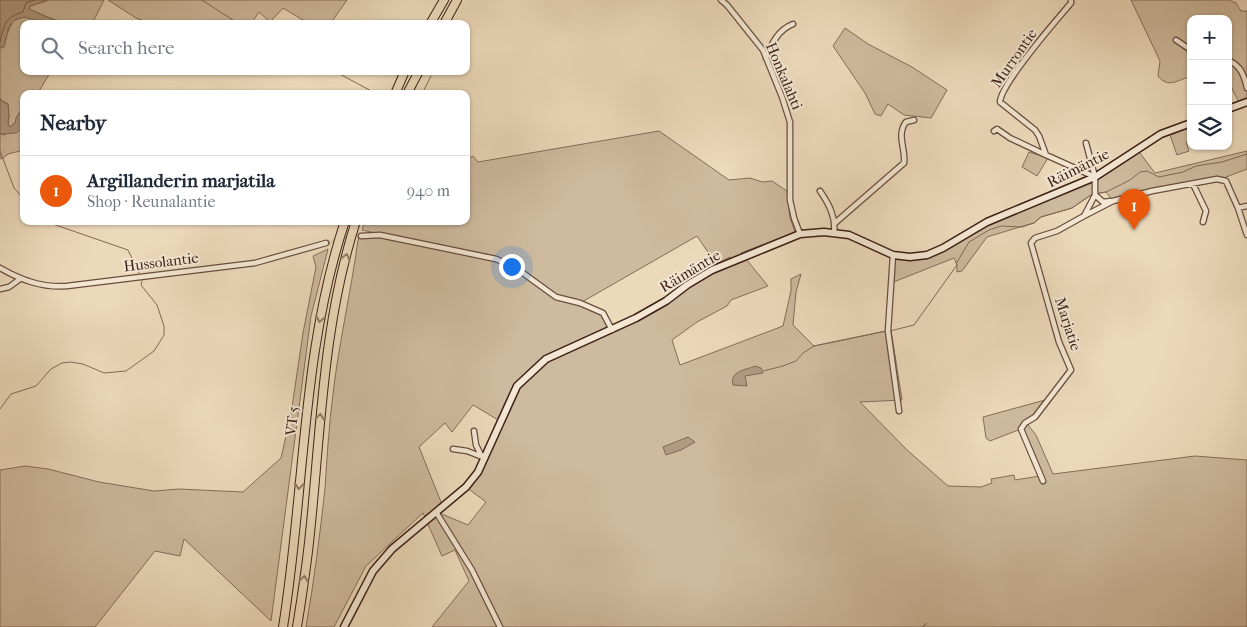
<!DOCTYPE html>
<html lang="en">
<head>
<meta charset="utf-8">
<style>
	:root { --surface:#fff; --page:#f6f6f7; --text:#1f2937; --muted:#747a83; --line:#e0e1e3; --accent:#ea580c }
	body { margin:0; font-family:"IM FELL French Canon",serif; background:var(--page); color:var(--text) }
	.controls { position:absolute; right:15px; top:15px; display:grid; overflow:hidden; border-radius:10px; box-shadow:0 1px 4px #0004 }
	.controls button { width:45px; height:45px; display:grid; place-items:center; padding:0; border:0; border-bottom:1px solid var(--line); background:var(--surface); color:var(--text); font:25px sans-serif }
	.you { position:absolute; left:511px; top:266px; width:18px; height:18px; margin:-12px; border:4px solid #fff; border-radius:50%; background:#1a73e8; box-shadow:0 0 0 8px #1a73e833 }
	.badge { display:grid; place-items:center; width:32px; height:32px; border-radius:50%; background:var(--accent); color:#fff; font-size:16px; font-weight:700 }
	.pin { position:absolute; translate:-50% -41px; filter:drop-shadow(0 1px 2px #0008) }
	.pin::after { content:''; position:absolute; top:26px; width:18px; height:15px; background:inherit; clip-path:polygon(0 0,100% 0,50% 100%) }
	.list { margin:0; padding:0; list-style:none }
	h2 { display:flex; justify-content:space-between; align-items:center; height:65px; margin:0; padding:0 20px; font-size:21px }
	h2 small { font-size:16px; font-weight:400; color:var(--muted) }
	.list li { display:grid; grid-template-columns:32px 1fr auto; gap:15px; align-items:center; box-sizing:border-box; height:70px; padding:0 20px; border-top:1px solid var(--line) }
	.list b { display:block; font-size:19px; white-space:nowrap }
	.list p { margin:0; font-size:16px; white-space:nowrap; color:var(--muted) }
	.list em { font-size:16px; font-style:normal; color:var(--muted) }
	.icon { flex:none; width:28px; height:28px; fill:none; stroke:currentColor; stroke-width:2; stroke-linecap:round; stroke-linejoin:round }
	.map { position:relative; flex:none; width:1247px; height:627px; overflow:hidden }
	.search { position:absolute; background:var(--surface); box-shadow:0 1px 4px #0004; left:20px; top:20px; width:450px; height:55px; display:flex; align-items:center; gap:12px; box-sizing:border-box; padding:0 18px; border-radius:10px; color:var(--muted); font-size:19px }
	.panel { position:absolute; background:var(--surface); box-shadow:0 1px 4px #0004; left:20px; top:90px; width:450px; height:135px; border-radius:10px }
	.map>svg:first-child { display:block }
	.green { fill:#ceba9e; stroke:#866d5a; fill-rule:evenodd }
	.water { fill:#b09a82; stroke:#826957 }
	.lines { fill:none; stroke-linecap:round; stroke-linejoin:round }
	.shore { stroke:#765d4c; stroke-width:1 }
	.stream { stroke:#826957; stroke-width:1 }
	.street-tunnel { stroke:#c9b499; stroke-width:4.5; stroke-dasharray:4.5 2; stroke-linecap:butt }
	.street-casing { stroke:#694e3f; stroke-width:7 }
	.secondary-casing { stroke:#3d2016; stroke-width:9 }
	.highway-casing { stroke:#3d2016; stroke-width:10 }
	.street { stroke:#f3e6d2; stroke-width:4.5 }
	.secondary { stroke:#f3e6d2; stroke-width:6 }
	.highway { stroke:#ecd9ba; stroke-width:8 }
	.oneway { stroke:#947c68 }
	.labels { text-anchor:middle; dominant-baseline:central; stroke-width:4; stroke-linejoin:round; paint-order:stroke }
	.street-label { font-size:15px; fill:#3d2016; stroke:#f3e6d2 }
</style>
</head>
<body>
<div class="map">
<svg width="1247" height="627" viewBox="0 0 1247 627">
	<rect width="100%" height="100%" fill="#ecd9ba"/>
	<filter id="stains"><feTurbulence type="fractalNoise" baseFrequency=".004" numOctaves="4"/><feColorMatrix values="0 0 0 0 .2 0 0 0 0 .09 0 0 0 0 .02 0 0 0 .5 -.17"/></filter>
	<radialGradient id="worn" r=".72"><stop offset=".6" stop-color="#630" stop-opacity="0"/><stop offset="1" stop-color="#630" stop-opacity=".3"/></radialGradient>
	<path class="green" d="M 49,0 L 104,0 L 92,24 C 64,24 54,21 29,9 L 30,6 Z
		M 108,0 L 347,0 L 330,24 L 303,20 L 283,8 L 270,22 L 259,12 L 253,21 L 254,24 L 239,24 L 231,20 L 218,24 L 153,24 L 136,18 Z
		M 1131,0 L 1229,0 L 1236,3 L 1241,11 L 1247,11 L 1247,106 L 1246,102 L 1240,104 L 1228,81 L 1228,19 L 1191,19 L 1191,76 C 1178,80 1168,89 1158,76 L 1160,61 Z
		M 23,17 L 31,18 L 45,24 L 24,24 L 24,71 L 51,71 L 38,93 L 37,91 L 32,90 L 30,94 L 24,94 C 24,105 20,120 10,127 L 8,124 L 9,116 L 8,104 L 2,101 L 0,98 L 0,48 L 4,47 L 7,34 L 13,21 Z
		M 845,28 L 868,44 L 912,67 L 947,90 L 931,118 L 904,115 L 888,104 L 881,116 L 875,114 L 865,93 L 833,46 Z
		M 24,121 L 24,150 L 8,154 L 2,159 L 0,158 L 0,134 L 5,135 Z
		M 1191,127 L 1191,140 L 1186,142 L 1189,151 L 1177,155 L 1170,135 Z
		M 659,131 L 729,180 L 750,178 L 762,182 L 772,181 L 787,191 L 790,218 L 795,232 L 741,253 L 768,286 L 731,300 L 727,306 L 697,322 L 672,340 L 680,365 L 783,326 L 791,291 L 791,279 L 801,274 L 796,292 L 793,325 L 814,346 L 891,330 L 902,400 L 860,402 L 907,450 L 948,486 L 981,487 L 992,483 L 991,479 L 1014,475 L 1015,480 L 1040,476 L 1021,429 L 990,441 L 986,438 L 983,417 L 1045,400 L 1050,403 L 1028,425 L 1036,435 L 1053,474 L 1195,456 L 1247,460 L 1247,627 L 923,627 L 927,623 L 922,627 L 432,627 L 469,581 L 455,550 L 442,556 L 423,513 L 366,566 L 334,627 L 306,627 C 314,581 320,535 325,488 C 327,457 329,425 333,394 C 339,342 351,292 358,240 L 361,236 L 380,234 L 362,230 L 365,221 L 371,221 L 371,224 L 373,224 L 377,221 L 466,221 L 466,160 L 473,156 L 478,162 ZM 382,235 L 411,239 L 497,257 L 514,263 L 557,295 L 582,302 L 697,236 L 716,264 L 730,257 L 733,260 L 612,330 L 603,313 L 580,303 L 556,297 L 516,268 L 496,259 ZM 473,405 L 500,421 L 478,472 L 466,487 L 486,502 L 468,525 L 437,512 L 443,507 L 419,447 L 445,423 L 452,432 Z
		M 1137,149 L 1155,173 L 1247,151 L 1247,169 L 1221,179 L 1113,201 L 1106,192 L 1091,195 L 1072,208 L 1041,217 L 1034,223 L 1023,226 L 987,237 L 962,271 L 957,272 L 957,265 L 954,258 L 891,283 L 893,255 L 927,254 L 987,222 L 1082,183 Z
		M 1029,152 L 1048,158 L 1037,176 L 1022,167 Z
		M 328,249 L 311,316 L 271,621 L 184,539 L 180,556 L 155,551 L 95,627 L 0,627 L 0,470 L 25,466 L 48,469 L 99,482 L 154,491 L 179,489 L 243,492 L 281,458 L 291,414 L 303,333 L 316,267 L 313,256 Z"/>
	<path class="water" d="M 0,0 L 49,0 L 30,6 L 29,9 L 54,20 L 70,24 L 45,24 L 25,17 L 16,19 L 9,26 L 4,47 L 0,48 Z
		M 0,98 L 2,101 L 8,104 L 9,116 L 8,124 L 10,127 L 15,123 L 16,118 L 24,105 L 22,128 L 16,133 L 0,134 Z
		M 755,366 L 761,368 L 763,373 L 745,376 L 747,386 L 733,385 C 729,371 746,370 755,366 Z
		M 688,437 L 695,442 L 681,450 L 666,455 L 663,447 Z"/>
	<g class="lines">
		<path class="shore" d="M 0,42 C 4,25 5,17 23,12 L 26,3 L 34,0"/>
		<path class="stream" d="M 202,0 L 239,24
			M 334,71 L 377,94
			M 422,94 L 431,76
			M 0,151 L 14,188 L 24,199
			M 1099,193 L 1106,192 L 1130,180 L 1140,172 L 1147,171 L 1159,177 L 1183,172 L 1196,166 L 1222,162 L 1247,154
			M 44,221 L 128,250 L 139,273
			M 890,331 L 914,325 L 957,265 L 956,264 L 969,242 L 989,230 L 1001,226 L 1022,227 L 1034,223 L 1041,217 L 1072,208 L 1091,195
			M 763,371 L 783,366 L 796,361 L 803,353 L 814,346 L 886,331
			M 0,409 L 11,394 L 36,386 L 51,369 L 62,363 L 70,362 L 83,364 L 104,373 L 126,371 L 154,351 L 164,335 L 164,326 L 157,305 L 141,285 L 142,281"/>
		<path class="street-tunnel" d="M 326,243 L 361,236"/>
		<defs>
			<path id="street" d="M 721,0 L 727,5 L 763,50 L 782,97 L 790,122 L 790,200 L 794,218 L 800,234
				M 1071,0 L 1071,3 C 1056,21 1001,83 1000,102 L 1035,130 L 1039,136 L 1046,155 L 1095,177
				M 1176,40 L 1191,50
				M 766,58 C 772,43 778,30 793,24
				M 1228,60 C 1241,66 1244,75 1247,88
				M 994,131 L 997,129 L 1010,138 L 1046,155
				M 1086,143 L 1095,177 L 1095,195 L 1084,216 L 1113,201 L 1152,191 L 1217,179 L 1226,181 L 1238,208 L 1247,206
				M 1193,184 L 1206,211 L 1203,222
				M 820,191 C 829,204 836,217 834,233
				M 1095,195 L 1103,202 L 1111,201
				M 1238,208 L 1247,235
				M 835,223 L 904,163 C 906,149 896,135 906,122 L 914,120
				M 361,236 L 380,235 L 496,259 L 516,268 L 556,297 L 580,303 L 603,313 L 612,330
				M 893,255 L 888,331 L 899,411
				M 0,268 C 21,280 42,288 67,286 L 255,263 L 326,243
				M 0,289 L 9,287 L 20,279
				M 474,431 L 476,445 L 481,455
				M 453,449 L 467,451 L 485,458
				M 1043,481 L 1021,429 L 1025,423 L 1035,417 L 1071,370 L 1059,342 L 1031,243 L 1035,238 L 1057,231 L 1084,216
				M 436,512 L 472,570 L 500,627"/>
			<path id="secondary" d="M 1228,109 L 1247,102
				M 344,627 L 373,571 L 392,549 L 466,487 L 478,472 L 517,386 L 546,359 L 636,318 L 666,301 L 687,285 L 712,270 L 800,234 L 824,232 L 849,235 L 893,255 L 910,257 L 927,255 L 943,248 L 987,222 L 1095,177 L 1161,134 L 1191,123"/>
			<path id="highway" d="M 430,24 L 444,0
				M 444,24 L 457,0
				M 395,94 L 405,71
				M 407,94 L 419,71
				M 283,627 C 305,492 301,353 345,221
				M 297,627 C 302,596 307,564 310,533 C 321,428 323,323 356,221"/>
		</defs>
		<use href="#street" class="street-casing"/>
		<use href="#secondary" class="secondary-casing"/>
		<use href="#highway" class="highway-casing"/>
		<use href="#street" class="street"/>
		<use href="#secondary" class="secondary"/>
		<use href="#highway" class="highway"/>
	</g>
	<defs><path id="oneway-chevron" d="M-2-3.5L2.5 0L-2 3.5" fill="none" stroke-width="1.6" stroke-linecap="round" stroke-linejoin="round" transform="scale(1.25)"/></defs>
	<g class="oneway">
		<use href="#oneway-chevron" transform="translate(346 257) rotate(-76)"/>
		<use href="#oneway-chevron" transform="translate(320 319) rotate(101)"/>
		<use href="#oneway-chevron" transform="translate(320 417) rotate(-85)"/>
		<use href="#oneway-chevron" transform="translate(299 486) rotate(95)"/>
		<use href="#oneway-chevron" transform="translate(304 579) rotate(-83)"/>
	</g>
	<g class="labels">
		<g class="street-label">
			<text transform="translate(1014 58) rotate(-55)">Murrontie</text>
			<text transform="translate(784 76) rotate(67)">Honkalahti</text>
			<text transform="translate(1078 168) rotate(-27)">Räimäntie</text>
			<text transform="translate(161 262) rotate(-7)">Hussolantie</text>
			<text transform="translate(690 271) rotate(-31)">Räimäntie</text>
			<text transform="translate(1068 324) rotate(72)">Marjatie</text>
			<text transform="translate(292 421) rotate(-84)">VT 5</text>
		</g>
	</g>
	<rect width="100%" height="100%" filter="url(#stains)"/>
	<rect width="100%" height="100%" fill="url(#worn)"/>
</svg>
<div class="controls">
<button>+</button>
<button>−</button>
<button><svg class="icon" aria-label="layers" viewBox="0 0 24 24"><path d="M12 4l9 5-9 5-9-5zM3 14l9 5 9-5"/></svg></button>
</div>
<div class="you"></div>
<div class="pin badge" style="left:1134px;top:230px">1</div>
<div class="search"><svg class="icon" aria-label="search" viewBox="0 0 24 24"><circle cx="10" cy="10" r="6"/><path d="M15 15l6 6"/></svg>Search here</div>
<section class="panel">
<h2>Nearby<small></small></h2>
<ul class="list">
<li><span class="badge">1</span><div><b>Argillanderin marjatila</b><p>Shop · Reunalantie</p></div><em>940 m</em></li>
</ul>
</section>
</div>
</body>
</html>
